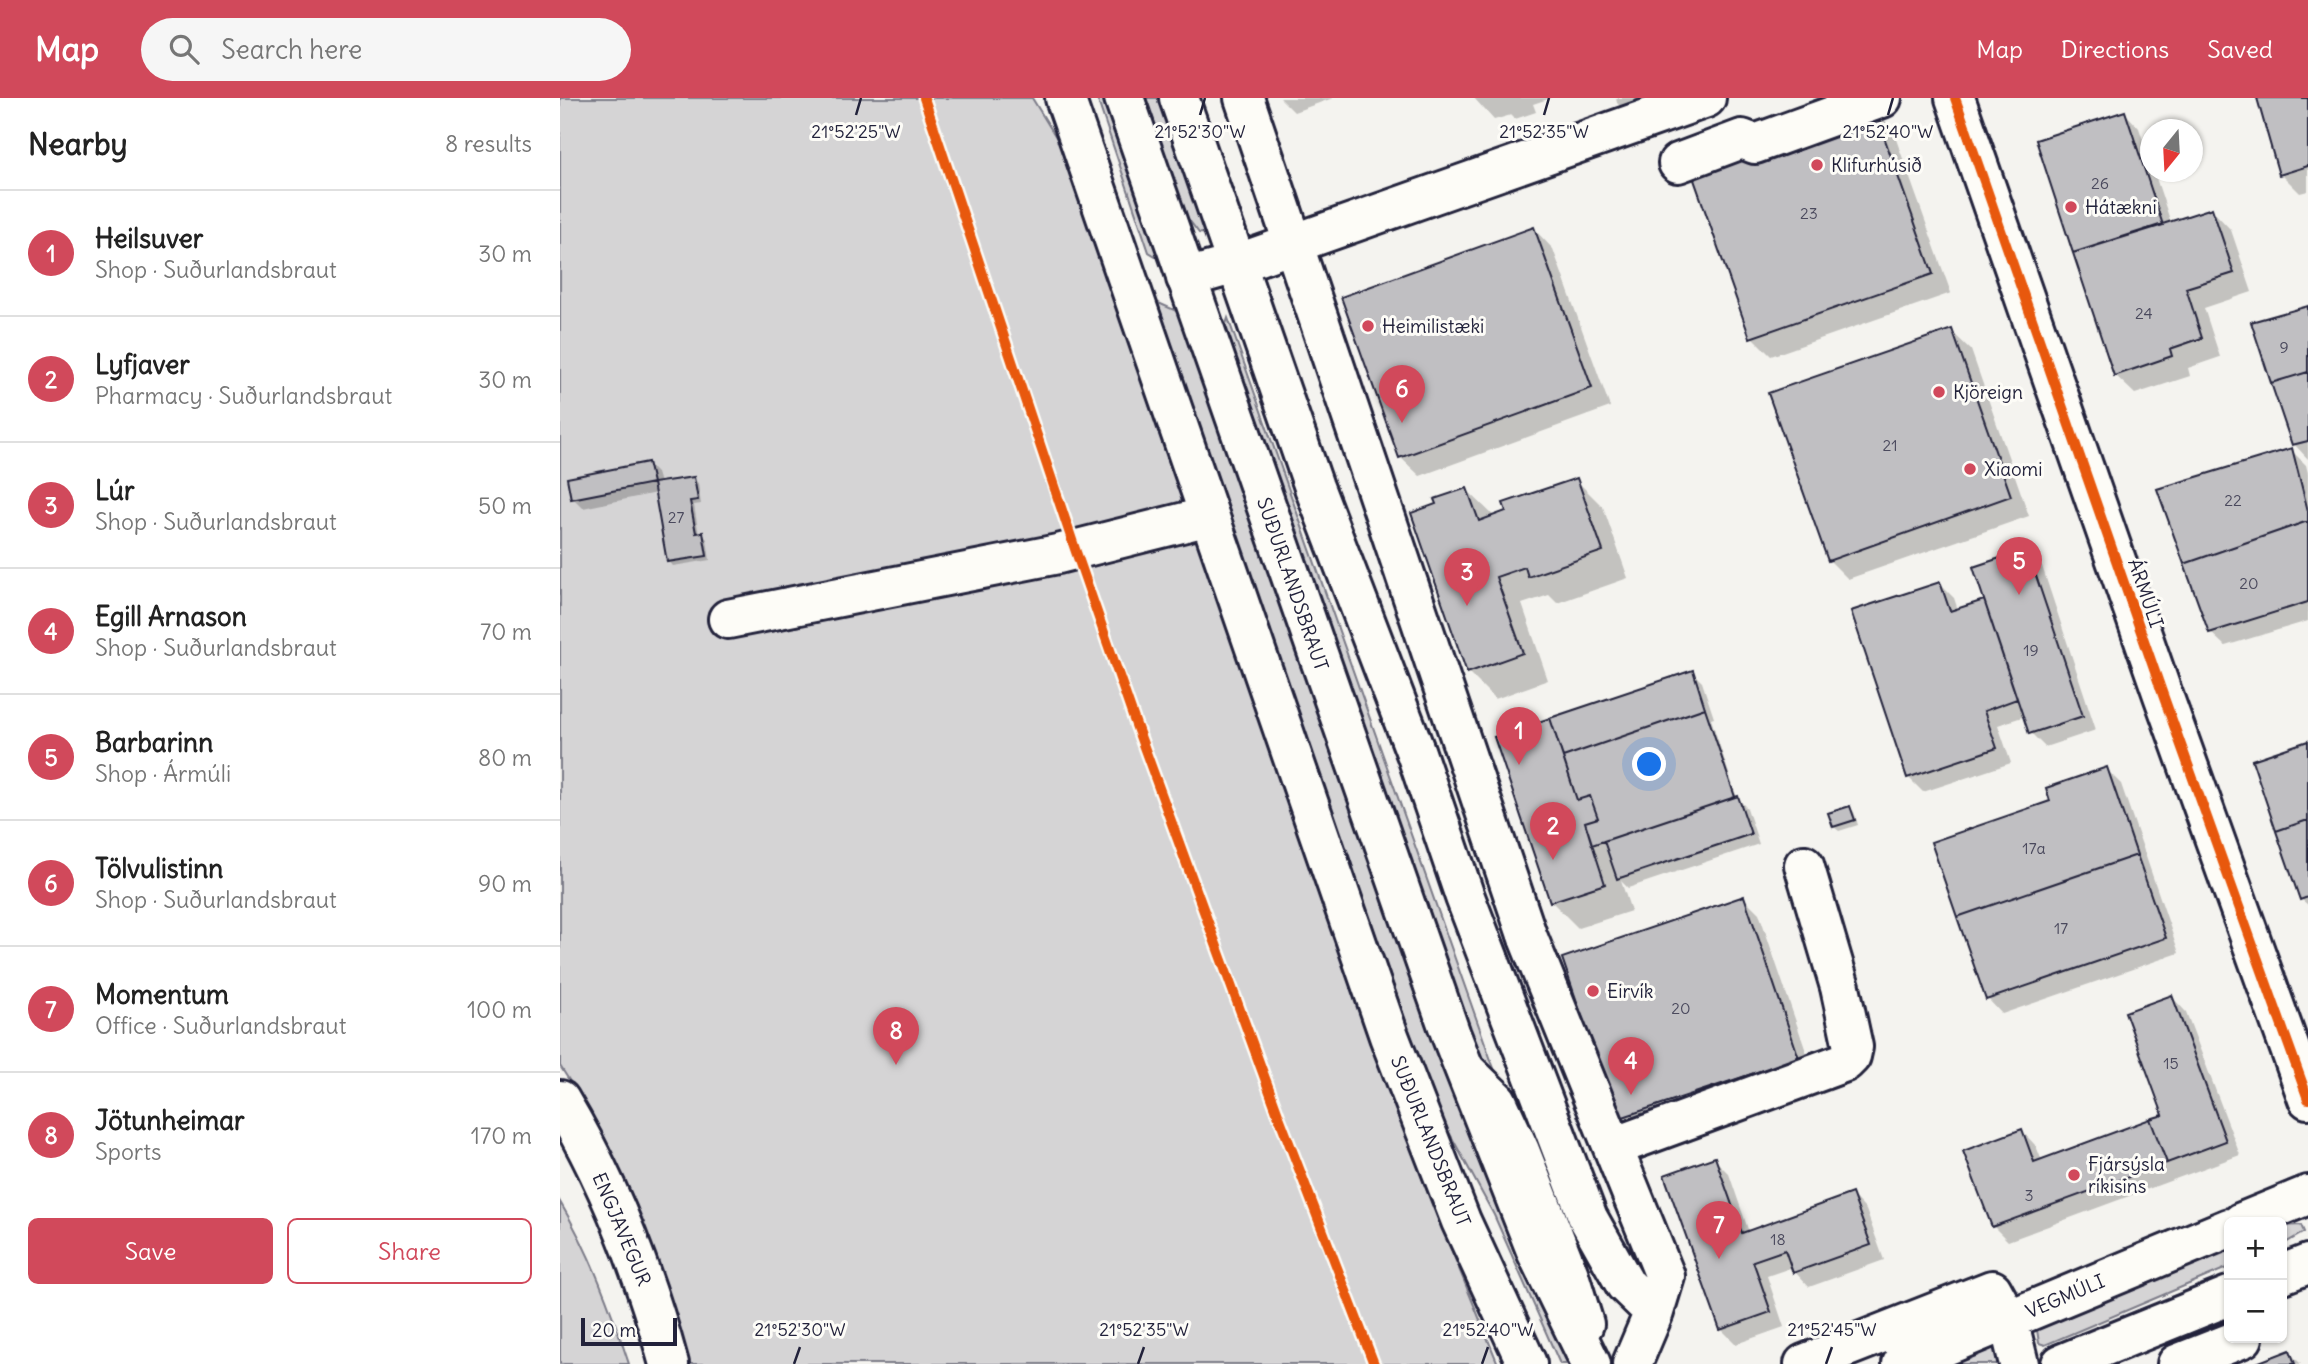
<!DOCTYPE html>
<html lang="en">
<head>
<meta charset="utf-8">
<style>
	:root { --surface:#fff; --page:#f6f6f6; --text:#222; --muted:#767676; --line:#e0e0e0; --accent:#d1495b }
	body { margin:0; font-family:Delius,sans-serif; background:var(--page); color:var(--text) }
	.controls { position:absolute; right:21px; bottom:21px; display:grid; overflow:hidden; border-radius:10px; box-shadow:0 2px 5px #0004 }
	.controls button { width:63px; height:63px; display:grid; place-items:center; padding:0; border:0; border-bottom:2px solid var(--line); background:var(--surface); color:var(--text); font:35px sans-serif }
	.compass { position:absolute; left:1580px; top:21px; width:63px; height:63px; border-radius:50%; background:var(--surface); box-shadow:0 2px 5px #0004; rotate:198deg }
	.scale { position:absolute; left:21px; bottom:18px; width:96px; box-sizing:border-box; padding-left:7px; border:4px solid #22223b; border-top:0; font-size:19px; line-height:24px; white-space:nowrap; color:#22223b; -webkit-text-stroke:5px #fdfcf7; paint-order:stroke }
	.you { position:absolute; left:1090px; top:667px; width:24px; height:24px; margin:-18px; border:5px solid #fff; border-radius:50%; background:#1a73e8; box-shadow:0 0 0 10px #1a73e833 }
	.badge { display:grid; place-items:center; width:46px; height:46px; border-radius:50%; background:var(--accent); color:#fff; font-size:23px; font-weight:700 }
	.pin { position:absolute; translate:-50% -58px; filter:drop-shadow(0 2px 4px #0008) }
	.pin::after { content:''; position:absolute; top:37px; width:24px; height:21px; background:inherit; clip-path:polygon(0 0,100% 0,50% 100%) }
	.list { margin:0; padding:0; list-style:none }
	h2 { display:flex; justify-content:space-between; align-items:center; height:91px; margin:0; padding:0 28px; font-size:30px }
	h2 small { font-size:23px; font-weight:400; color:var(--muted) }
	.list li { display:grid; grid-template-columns:46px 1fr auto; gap:21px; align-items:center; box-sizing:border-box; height:126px; padding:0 28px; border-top:2px solid var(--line) }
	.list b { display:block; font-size:26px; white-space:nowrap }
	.list p { margin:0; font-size:23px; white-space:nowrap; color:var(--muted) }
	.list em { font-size:23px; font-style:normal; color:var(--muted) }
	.actions { display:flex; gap:14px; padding:21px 28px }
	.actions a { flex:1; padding:16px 0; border:2px solid var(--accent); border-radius:10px; text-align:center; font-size:24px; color:var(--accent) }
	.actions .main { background:var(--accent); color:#fff }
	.icon { flex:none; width:38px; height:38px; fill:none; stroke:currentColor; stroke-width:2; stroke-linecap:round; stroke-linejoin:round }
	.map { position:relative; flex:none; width:1748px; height:1266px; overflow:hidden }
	header { display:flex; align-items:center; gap:42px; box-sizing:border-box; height:98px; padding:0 35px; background:var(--accent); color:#fff }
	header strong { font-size:33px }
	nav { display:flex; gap:38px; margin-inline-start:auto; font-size:24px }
	.search { width:490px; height:63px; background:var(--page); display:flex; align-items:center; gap:18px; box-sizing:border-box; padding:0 24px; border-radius:38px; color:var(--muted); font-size:26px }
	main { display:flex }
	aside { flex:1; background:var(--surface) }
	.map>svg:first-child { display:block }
	.green { fill:#d5d4d5; stroke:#7c7b88; stroke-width:2 }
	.shadow { fill:#0003 }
	.building { fill:#c0bfc2; stroke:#22223b; stroke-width:2 }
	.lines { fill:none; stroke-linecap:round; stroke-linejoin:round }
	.minor-casing { stroke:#22223b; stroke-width:44 }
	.major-casing { stroke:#22223b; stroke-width:44 }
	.minor { stroke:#fdfcf7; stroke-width:38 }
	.major { stroke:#fdfcf7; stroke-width:38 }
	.cycleway-casing { stroke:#fdfcf7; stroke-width:15 }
	.cycleway { stroke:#e8590c; stroke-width:10 }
	.ticks { fill:none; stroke:#22223b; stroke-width:2.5 }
	.poi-dot { fill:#d1495b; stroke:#fdfcf7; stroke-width:2.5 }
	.labels { text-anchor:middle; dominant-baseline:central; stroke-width:6; stroke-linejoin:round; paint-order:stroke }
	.number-label { font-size:16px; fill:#4a495d }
	.poi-label { font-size:19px; fill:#22223b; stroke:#fdfcf7; text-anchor:start }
	.street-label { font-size:19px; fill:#22223b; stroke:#fdfcf7 }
	.ticks-label { font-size:18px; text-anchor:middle; fill:#22223b; stroke:#fdfcf7; stroke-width:6; stroke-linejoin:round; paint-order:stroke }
</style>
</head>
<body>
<header>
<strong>Map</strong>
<div class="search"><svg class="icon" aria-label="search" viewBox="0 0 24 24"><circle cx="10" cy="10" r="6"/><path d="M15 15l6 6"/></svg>Search here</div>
<nav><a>Map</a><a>Directions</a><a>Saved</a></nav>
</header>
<main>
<aside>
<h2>Nearby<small>8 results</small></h2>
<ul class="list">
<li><span class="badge">1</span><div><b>Heilsuver</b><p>Shop · Suðurlandsbraut</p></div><em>30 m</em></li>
<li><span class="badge">2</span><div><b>Lyfjaver</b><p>Pharmacy · Suðurlandsbraut</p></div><em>30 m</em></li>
<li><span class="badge">3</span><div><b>Lúr</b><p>Shop · Suðurlandsbraut</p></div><em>50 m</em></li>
<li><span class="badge">4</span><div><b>Egill Arnason</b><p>Shop · Suðurlandsbraut</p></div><em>70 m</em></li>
<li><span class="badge">5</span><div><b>Barbarinn</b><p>Shop · Ármúli</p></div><em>80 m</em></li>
<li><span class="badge">6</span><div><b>Tölvulistinn</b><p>Shop · Suðurlandsbraut</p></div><em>90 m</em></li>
<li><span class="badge">7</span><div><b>Momentum</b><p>Office · Suðurlandsbraut</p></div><em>100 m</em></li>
<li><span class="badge">8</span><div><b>Jötunheimar</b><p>Sports</p></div><em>170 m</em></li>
</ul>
<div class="actions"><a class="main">Save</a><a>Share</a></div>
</aside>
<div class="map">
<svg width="1748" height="1266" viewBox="0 0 1748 1266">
	<rect width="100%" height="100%" fill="#f4f3ef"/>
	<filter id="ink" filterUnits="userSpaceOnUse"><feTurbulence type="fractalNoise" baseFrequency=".0143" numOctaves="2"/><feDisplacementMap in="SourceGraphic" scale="14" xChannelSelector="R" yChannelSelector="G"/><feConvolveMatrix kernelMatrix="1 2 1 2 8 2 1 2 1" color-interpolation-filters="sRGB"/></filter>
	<g filter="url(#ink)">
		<path class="green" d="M 0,0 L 472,0 L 499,44 L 715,667 L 862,1080 L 938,1266 L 123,1266 L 18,996 L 0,968 Z
			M 537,0 L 546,0 L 602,162 L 589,154 Z
			M 582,0 L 600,0 L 650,136 L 639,135 L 619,109 Z
			M 594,203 L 621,215 L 755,601 L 924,1074 L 1010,1266 L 1000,1266 L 934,1117 L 877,1012 Z
			M 668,220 L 932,965 L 947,1004 L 923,970 L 911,941 L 668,243 L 665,229 Z
			M 0,1104 C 30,1154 51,1211 69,1266 L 0,1266 Z
			M 1741,1127 L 1744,1134 L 1722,1147 L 1722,1128 Z
			M 1669,1149 L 1669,1169 L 1485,1247 L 1479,1245 L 1477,1232 L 1486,1225 Z
			M 1434,1245 L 1445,1262 L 1436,1266 L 1386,1266 Z"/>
		<path class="shadow" d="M 720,0 L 773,0 L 734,14 Z
			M 914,0 L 991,0 L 973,6 L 976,14 L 955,21 L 951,17 L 934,22 Z
			M 1056,0 L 1148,0 L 1077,24 L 1057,5 Z
			M 1699,0 L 1748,0 L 1748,93 L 1740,95 L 1721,76 Z
			M 1313,10 L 1332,30 L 1391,195 L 1211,258 L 1192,239 Z
			M 1565,15 L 1579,30 L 1590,63 L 1590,74 L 1594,74 L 1611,125 L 1652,112 L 1671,132 L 1692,194 L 1644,210 L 1660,259 L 1628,270 L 1630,278 L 1575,296 L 1555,277 Z
			M 974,131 L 993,151 L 1050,309 L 860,378 L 840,359 Z
			M 1748,210 L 1748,361 L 1734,346 Z
			M 1391,233 L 1411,252 L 1469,418 L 1288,481 L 1269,462 Z
			M 1731,352 L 1746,367 L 1748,375 L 1748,523 L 1665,548 L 1650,534 Z
			M 88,366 L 97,375 L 100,385 L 133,381 L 138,385 L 141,406 L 134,407 L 139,437 L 142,436 L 147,441 L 150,462 L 113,468 L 109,463 L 96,395 L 23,410 L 13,400 Z
			M 1016,382 L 1043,409 L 1068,480 L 997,505 L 989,497 L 962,506 L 988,582 L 935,601 L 908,574 L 878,408 L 907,392 L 935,419 Z
			M 1467,453 L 1482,468 L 1536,632 L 1485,649 L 1471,635 L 1465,618 L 1438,627 L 1451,665 L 1363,694 L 1348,679 L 1380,486 L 1394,500 L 1398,512 L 1426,503 Z
			M 1132,574 L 1142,584 L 1154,620 L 1151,621 L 1177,700 L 1187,710 L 1199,746 L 1068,790 L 1061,783 L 1071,813 L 1018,830 L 991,803 L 936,640 Z
			M 1748,645 L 1748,807 L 1741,801 Z
			M 1546,671 L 1561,686 L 1619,855 L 1442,916 L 1428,901 L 1492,704 Z
			M 1290,710 L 1294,714 L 1298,727 L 1279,733 L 1274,729 Z
			M 1184,800 L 1199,815 L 1253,974 L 1074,1035 L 1059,1020 Z
			M 1612,899 L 1626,914 L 1680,1057 L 1448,1143 L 1433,1128 L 1462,1033 L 1476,1048 L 1482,1063 L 1605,1018 Z
			M 1154,1061 L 1169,1076 L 1189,1134 L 1292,1097 L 1306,1112 L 1324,1162 L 1249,1189 L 1235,1174 L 1233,1169 L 1207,1178 L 1224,1229 L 1176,1246 L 1161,1231 Z
			M 1729,1254 L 1741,1266 L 1699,1266 Z"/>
		<path class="building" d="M 1697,0 L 1748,0 L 1748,68 L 1719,77 Z
			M 1313,8 L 1373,176 L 1190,240 L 1131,73 Z
			M 1565,13 L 1603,127 L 1513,155 L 1476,42 Z
			M 1652,110 L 1674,175 L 1626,190 L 1642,240 L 1610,251 L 1612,258 L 1554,278 L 1513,155 Z
			M 974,129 L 1032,290 L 839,360 L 781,199 Z
			M 1748,208 L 1748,274 L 1711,285 L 1691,224 Z
			M 1392,231 L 1451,398 L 1268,463 L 1208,295 Z
			M 1748,274 L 1748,343 L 1732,347 L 1711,285 Z
			M 1732,350 L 1748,413 L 1748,423 L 1624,466 L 1597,391 Z
			M 88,364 L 93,385 L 11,401 L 7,380 Z
			M 134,379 L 138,402 L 130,403 L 136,435 L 143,434 L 147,458 L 107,464 L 93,385 Z
			M 1017,380 L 1043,453 L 968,479 L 965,469 L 936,479 L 963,555 L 907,575 L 851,415 L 876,406 L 874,401 L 907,390 L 919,423 L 946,413 L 943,405 Z
			M 1748,423 L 1748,504 L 1649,535 L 1624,466 Z
			M 1467,451 L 1523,618 L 1469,636 L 1413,469 Z
			M 1380,484 L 1390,513 L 1424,502 L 1457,601 L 1424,613 L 1437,650 L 1347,680 L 1291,513 Z
			M 1133,572 L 1145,610 L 1003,659 L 990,620 Z
			M 1145,610 L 1175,699 L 1032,747 L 1025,724 L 1038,720 L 1030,698 L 1017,702 L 1003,659 Z
			M 990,620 L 1017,702 L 1030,698 L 1038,720 L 1025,724 L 1045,786 L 990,804 L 934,639 Z
			M 1748,643 L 1748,722 L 1716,733 L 1692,662 Z
			M 1547,669 L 1577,757 L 1397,819 L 1371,744 L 1490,703 L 1486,690 Z
			M 1178,698 L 1191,736 L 1057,781 L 1044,743 Z
			M 1290,708 L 1295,722 L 1273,729 L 1268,715 Z
			M 1748,722 L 1748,799 L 1740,802 L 1716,733 Z
			M 1577,757 L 1606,840 L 1426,902 L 1397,819 Z
			M 1184,798 L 1239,960 L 1057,1021 L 1002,860 Z
			M 1612,897 L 1666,1043 L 1607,1065 L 1590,1021 L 1603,1017 L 1565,914 Z
			M 1590,1021 L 1607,1065 L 1432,1129 L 1403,1053 L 1462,1031 L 1474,1064 Z
			M 1155,1059 L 1182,1135 L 1292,1095 L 1311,1147 L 1233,1175 L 1225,1152 L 1193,1163 L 1211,1214 L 1160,1232 L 1104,1077 Z
			M 1730,1252 L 1735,1266 L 1694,1266 Z"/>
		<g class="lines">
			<defs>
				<path id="minor" d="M 619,0 L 754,389 L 856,655 L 905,799 L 1028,1120 L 1065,1186 L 1094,1214
					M 684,0 L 968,840 L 1105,1178 L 1094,1214 L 1072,1266
					M 1395,0 L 1603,597 L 1748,1001
					M 1118,65 L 1182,41 L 1195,46 L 1322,0
					M 626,180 L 676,166 L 1146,0
					M 168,521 L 498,456 L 649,418
					M 906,973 L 937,1003 L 960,1053 L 1009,1177 L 1024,1226
					M 0,1002 C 49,1084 84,1174 109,1266
					M 1053,1049 L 1285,964 L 1291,958 L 1293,949 L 1280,889 L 1244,767
					M 1682,1124 L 1748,1097
					M 1722,1176 L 1748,1166
					M 1244,1266 L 1432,1192 L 1448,1221 L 1459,1266
					M 1342,1266 L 1669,1130
					M 1501,1266 L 1669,1198
					M 1617,1266 L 1683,1240"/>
				<path id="major" d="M 505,0 L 829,938 L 901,1123 L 967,1266
					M 564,0 L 891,937 L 977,1155 L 1031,1266"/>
			</defs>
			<use href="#minor" class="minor-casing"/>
			<use href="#major" class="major-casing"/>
			<use href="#minor" class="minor"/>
			<use href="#major" class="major"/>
			<defs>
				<path id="cycleway" d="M 364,0 L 515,451 L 576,627 L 718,1016 L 814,1266
					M 1395,0 L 1603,597 L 1748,1001"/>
			</defs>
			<use href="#cycleway" class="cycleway-casing"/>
			<use href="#cycleway" class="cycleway"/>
		</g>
	</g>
	<path class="ticks" d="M 296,17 L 301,0M 640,17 L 645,0M 984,17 L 989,0M 1328,17 L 1333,0M 234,1266 L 240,1249M 578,1266 L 584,1249M 922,1266 L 928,1249M 1266,1266 L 1272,1249"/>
	<g class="poi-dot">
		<circle cx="1257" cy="67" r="7"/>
		<circle cx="1511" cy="109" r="7"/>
		<circle cx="808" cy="228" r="7"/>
		<circle cx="1379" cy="294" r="7"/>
		<circle cx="1410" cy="371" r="7"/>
		<circle cx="1033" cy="893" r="7"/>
		<circle cx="1514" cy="1077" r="7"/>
	</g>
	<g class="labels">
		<g class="number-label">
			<text x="1540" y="85">26</text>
			<text x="1249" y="115">23</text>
			<text x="1584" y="215">24</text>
			<text x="1724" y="249">9</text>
			<text x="1330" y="347">21</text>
			<text x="1673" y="402">22</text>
			<text x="116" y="419">27</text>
			<text x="1689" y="485">20</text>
			<text x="1471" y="552">19</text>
			<text x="1474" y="750">17a</text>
			<text x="1501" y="830">17</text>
			<text x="1121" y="910">20</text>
			<text x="1611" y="965">15</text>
			<text x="1469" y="1097">3</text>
			<text x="1218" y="1141">18</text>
		</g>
		<g class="poi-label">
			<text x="1271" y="67">Klifurhúsið</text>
			<text x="1525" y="109">Hátækni</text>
			<text x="822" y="228">Heimilistæki</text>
			<text x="1393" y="294">Kjöreign</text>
			<text x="1424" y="371">Xiaomi</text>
			<text x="1047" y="893">Eirvík</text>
			<text x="1528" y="1066">Fjársýsla<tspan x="1528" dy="22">ríkisins</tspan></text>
		</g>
		<g class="street-label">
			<text transform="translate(733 486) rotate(71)">SUÐURLANDSBRAUT</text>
			<text transform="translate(1586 495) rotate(71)">ÁRMÚLI</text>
			<text transform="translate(871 1043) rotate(68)">SUÐURLANDSBRAUT</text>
			<text transform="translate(62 1131) rotate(67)">ENGJAVEGUR</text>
			<text transform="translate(1505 1198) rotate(-23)">VEGMÚLI</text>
		</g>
	</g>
	<g class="ticks-label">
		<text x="296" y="40">21°52'25"W</text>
		<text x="640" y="40">21°52'30"W</text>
		<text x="984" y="40">21°52'35"W</text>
		<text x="1328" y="40">21°52'40"W</text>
		<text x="240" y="1238">21°52'30"W</text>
		<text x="584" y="1238">21°52'35"W</text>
		<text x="928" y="1238">21°52'40"W</text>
		<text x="1272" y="1238">21°52'45"W</text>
	</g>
</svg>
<div class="controls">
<button>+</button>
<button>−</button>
</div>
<svg class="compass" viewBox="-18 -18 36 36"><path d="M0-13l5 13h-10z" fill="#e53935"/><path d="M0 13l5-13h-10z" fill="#767676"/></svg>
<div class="scale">20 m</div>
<div class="you"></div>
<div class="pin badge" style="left:959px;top:667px">1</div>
<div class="pin badge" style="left:993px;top:762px">2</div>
<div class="pin badge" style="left:907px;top:508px">3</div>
<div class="pin badge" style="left:1071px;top:997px">4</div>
<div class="pin badge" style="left:1459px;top:497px">5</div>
<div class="pin badge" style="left:842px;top:325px">6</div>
<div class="pin badge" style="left:1159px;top:1161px">7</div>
<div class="pin badge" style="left:336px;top:967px">8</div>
</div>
</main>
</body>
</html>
